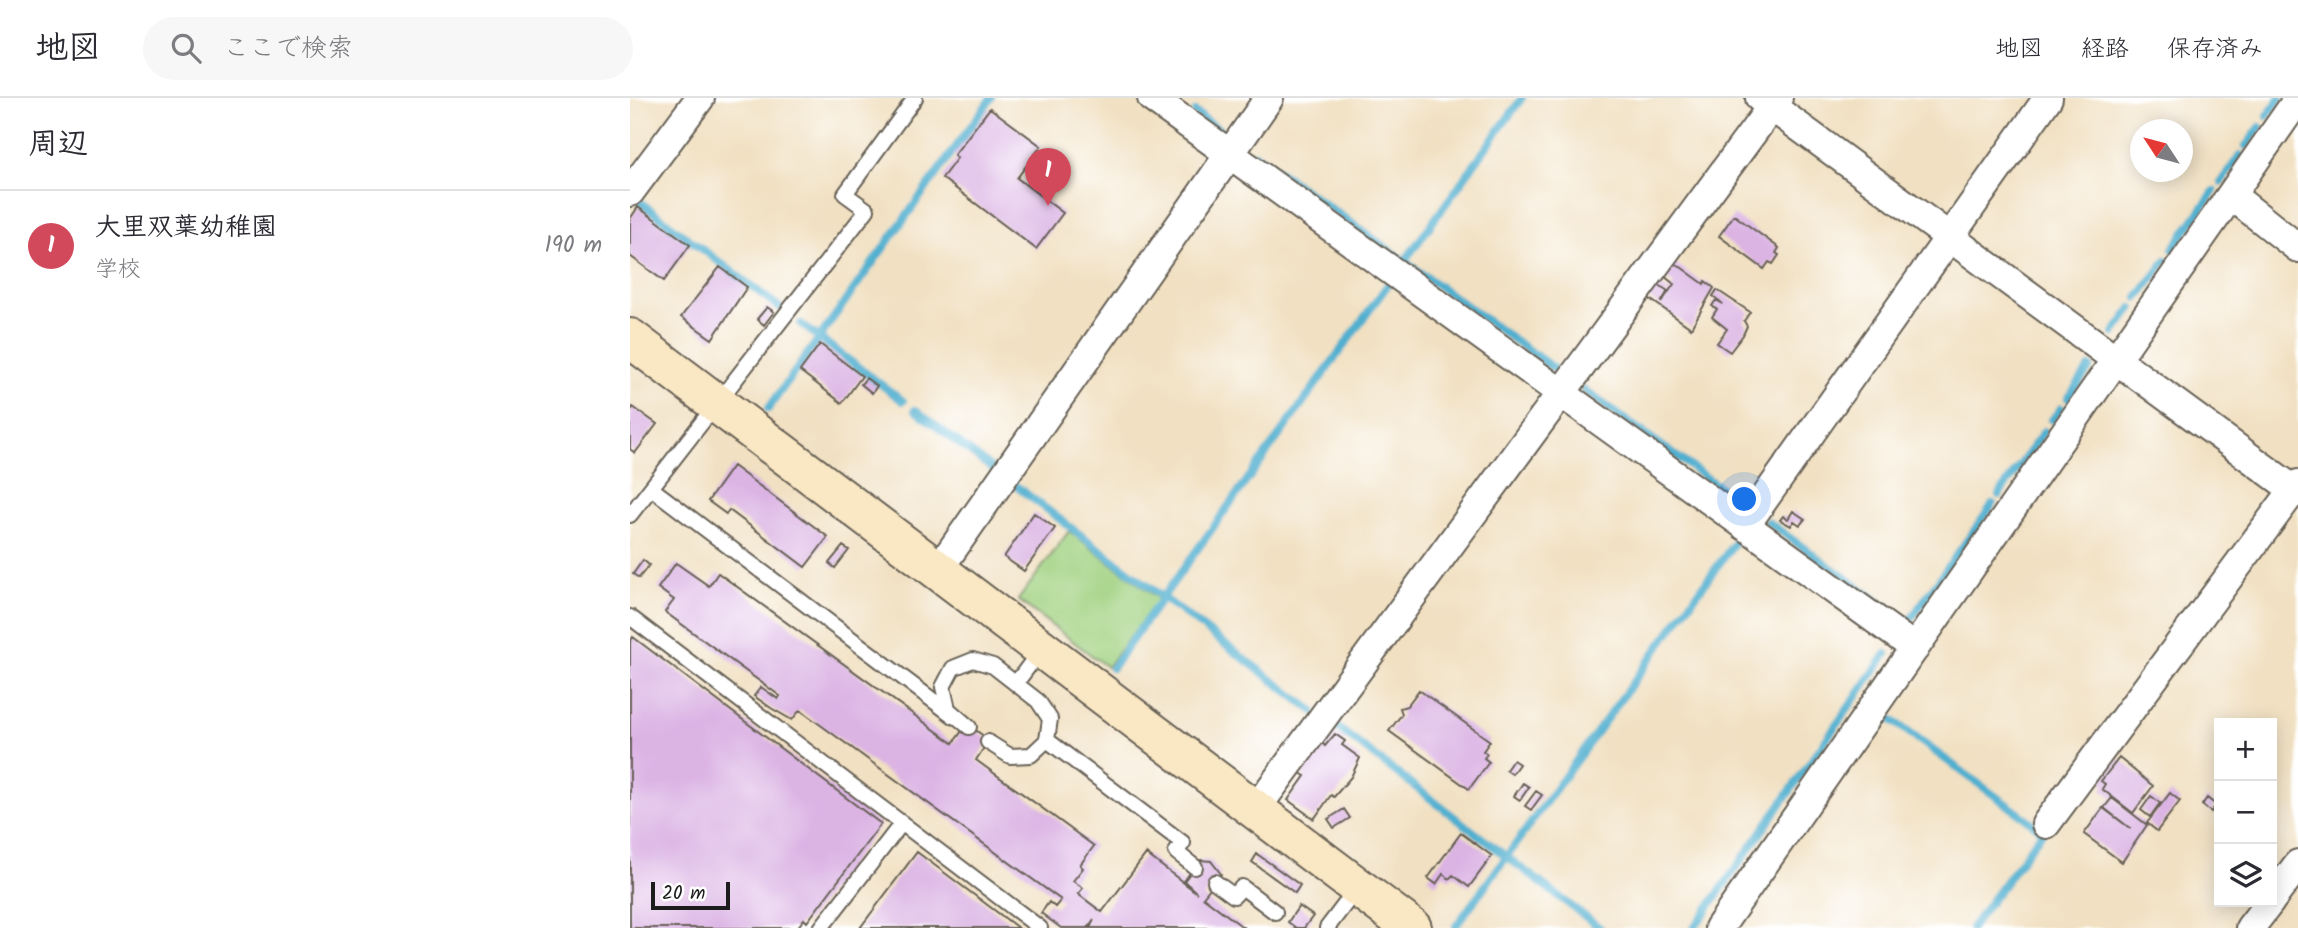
<!DOCTYPE html>
<html lang="ja">
<head>
<meta charset="utf-8">
<style>
	:root { --surface:#fff; --page:#f7f7f7; --text:#2b2b33; --muted:#7c7c81; --line:#e1e1e2; --accent:#d1495b }
	body { margin:0; font-family:Kalam,"Klee One",sans-serif; background:var(--page); color:var(--text) }
	.controls { position:absolute; right:21px; bottom:21px; display:grid; overflow:hidden; border-radius:0px; box-shadow:0 4px 18px #0003 }
	.controls button { width:63px; height:63px; display:grid; place-items:center; padding:0; border:0; border-bottom:2px solid var(--line); background:var(--surface); color:var(--text); font:35px sans-serif }
	.compass { position:absolute; left:1500px; top:21px; width:63px; height:63px; border-radius:50%; background:var(--surface); box-shadow:0 4px 18px #0003; rotate:306deg }
	.scale { position:absolute; left:21px; bottom:18px; width:79px; box-sizing:border-box; padding-left:7px; border:4px solid #1c1c1c; border-top:0; font-size:19px; line-height:24px; white-space:nowrap; color:#1c1c1c; -webkit-text-stroke:5px #fff; paint-order:stroke }
	.you { position:absolute; left:1115px; top:402px; width:24px; height:24px; margin:-18px; border:5px solid #fff; border-radius:50%; background:#1a73e8; box-shadow:0 0 0 10px #1a73e833 }
	.badge { display:grid; place-items:center; width:46px; height:46px; border-radius:50%; background:var(--accent); color:#fff; font-size:23px; font-weight:700 }
	.pin { position:absolute; translate:-50% -58px; filter:drop-shadow(0 2px 4px #0008) }
	.pin::after { content:''; position:absolute; top:37px; width:24px; height:21px; background:inherit; clip-path:polygon(0 0,100% 0,50% 100%) }
	.list { margin:0; padding:0; list-style:none }
	h2 { display:flex; justify-content:space-between; align-items:center; height:91px; margin:0; padding:0 28px; font-size:30px }
	h2 small { font-size:23px; font-weight:400; color:var(--muted) }
	.list li { display:grid; grid-template-columns:46px 1fr auto; gap:21px; align-items:center; box-sizing:border-box; height:112px; padding:0 28px; border-top:2px solid var(--line) }
	.list b { display:block; font-size:26px; white-space:nowrap }
	.list p { margin:0; font-size:23px; white-space:nowrap; color:var(--muted) }
	.list em { font-size:23px; font-style:normal; color:var(--muted) }
	.icon { flex:none; width:38px; height:38px; fill:none; stroke:currentColor; stroke-width:2; stroke-linecap:round; stroke-linejoin:round }
	.map { position:relative; flex:none; width:1668px; height:830px; overflow:hidden }
	header { display:flex; align-items:center; gap:42px; box-sizing:border-box; height:98px; padding:0 35px; background:var(--surface); border-bottom:2px solid var(--line) }
	header strong { font-size:33px }
	nav { display:flex; gap:38px; margin-inline-start:auto; font-size:24px }
	.search { width:490px; height:63px; background:var(--page); display:flex; align-items:center; gap:18px; box-sizing:border-box; padding:0 24px; border-radius:38px; color:var(--muted); font-size:26px }
	main { display:flex }
	aside { flex:1; background:var(--surface) }
	.map>svg:first-child { display:block }
	.green { fill:#9fd07e; stroke:#5e764d; stroke-width:2 }
	.lines { fill:none; stroke-linecap:round; stroke-linejoin:round }
	.stream { stroke:#50afcf; stroke-width:8 }
	.building { fill:#dbb4e4 }
	.lane-casing { stroke:#676156; stroke-width:18 }
	.street-casing { stroke:#676156; stroke-width:32 }
	.secondary-casing { stroke:#676156; stroke-width:42 }
	.lane { stroke:#fff; stroke-width:14 }
	.street { stroke:#fff; stroke-width:28 }
	.secondary { stroke:#fae7c3; stroke-width:38 }
</style>
</head>
<body>
<header>
<strong>地図</strong>
<div class="search"><svg class="icon" aria-label="search" viewBox="0 0 24 24"><circle cx="10" cy="10" r="6"/><path d="M15 15l6 6"/></svg>ここで検索</div>
<nav><a>地図</a><a>経路</a><a>保存済み</a></nav>
</header>
<main>
<aside>
<h2>周辺<small></small></h2>
<ul class="list">
<li><span class="badge">1</span><div><b>大里双葉幼稚園</b><p>学校</p></div><em>190 m</em></li>
</ul>
</aside>
<div class="map">
<svg width="1668" height="830" viewBox="0 0 1668 830">
	<rect width="100%" height="100%" fill="#fff"/>
	<filter id="ink" filterUnits="userSpaceOnUse"><feTurbulence type="fractalNoise" baseFrequency=".0143" numOctaves="2"/><feDisplacementMap in="SourceGraphic" scale="14" xChannelSelector="R" yChannelSelector="G"/><feConvolveMatrix kernelMatrix="1 2 1 2 8 2 1 2 1" color-interpolation-filters="sRGB"/></filter>
	<filter id="wash" filterUnits="userSpaceOnUse"><feTurbulence type="fractalNoise" baseFrequency=".00686" numOctaves="4" result="noise"/><feDisplacementMap in="SourceGraphic" scale="28" xChannelSelector="R" yChannelSelector="G"/><feGaussianBlur stdDeviation="1.57" result="paint"/><feColorMatrix in="noise" values="0 0 0 0 0 0 0 0 0 0 0 0 0 0 0 0 0 1.4 0 .05"/><feComposite in="paint" operator="in"/></filter>
	<g filter="url(#wash)">
		<rect width="100%" height="100%" fill="#f1e0c1"/>
		<path class="green" d="M 439,433 L 529,501 L 477,569 L 388,502 Z"/>
		<g class="lines">
			<path class="stream" d="M 565,14 L 594,35
				M 1637,18 L 1650,0
				M 1616,48 L 1630,29
				M 625,56 L 926,272
				M 1591,84 L 1610,57
				M 10,104 L 149,209
				M 1543,151 L 1584,93
				M 774,164 L 892,0
				M 1508,200 L 1536,162
				M 171,226 L 273,303
				M 1484,235 L 1502,210
				M 954,292 L 1113,406
				M 1438,300 L 1460,269
				M 138,311 L 361,0
				M 285,312 L 364,372
				M 1422,322 L 1431,310
				M 386,388 L 683,613
				M 1369,397 L 1414,333
				M 1138,424 L 1278,525
				M 1280,522 L 1363,406
				M 482,570 L 759,185
				M 1251,614 L 1413,733 L 1341,830
				M 704,627 L 970,830
				M 826,828 L 1110,437
				M 1064,830 L 1256,556"/>
		</g>
		<g id="blocks">
			<path class="building" d="M 360,10 L 411,48 L 387,80 L 433,115 L 406,151 L 312,80 L 327,60 L 324,57 Z
				M 8,109 L 60,147 L 34,183 L 0,158 L 0,121 Z
				M 1104,117 L 1149,150 L 1146,155 L 1149,157 L 1143,166 L 1139,164 L 1134,171 L 1089,138 Z
				M 1044,164 L 1074,186 L 1075,183 L 1084,190 L 1061,230 L 1017,199 L 1027,186 L 1038,193 L 1031,205 L 1044,186 L 1034,178 Z
				M 90,169 L 117,189 L 82,241 L 51,219 Z
				M 1087,192 L 1120,214 L 1114,223 L 1117,228 L 1113,237 L 1100,254 L 1087,245 L 1097,231 L 1082,219 L 1087,211 L 1082,208 L 1086,202 L 1093,206 L 1083,198 Z
				M 137,209 L 144,214 L 134,227 L 127,221 Z
				M 190,246 L 232,278 L 212,305 L 170,273 Z
				M 236,280 L 247,288 L 242,295 L 231,286 Z
				M 3,309 L 27,326 L 5,355 L 0,351 L 0,314 Z
				M 103,368 L 198,439 L 175,469 L 99,412 L 96,416 L 78,403 Z
				M 1163,413 L 1175,421 L 1170,427 L 1164,423 L 1161,428 L 1150,422 L 1153,418 L 1158,421 Z
				M 404,415 L 425,430 L 394,473 L 374,459 Z
				M 213,448 L 219,452 L 205,470 L 199,465 Z
				M 13,462 L 19,467 L 9,480 L 3,476 Z
				M 46,465 L 79,488 L 88,475 L 323,645 L 335,629 L 340,628 L 359,642 L 346,662 L 464,748 L 450,767 L 453,770 L 443,783 L 453,790 L 448,796 L 472,814 L 516,756 L 567,795 L 554,783 L 570,762 L 581,763 L 591,776 L 573,799 L 614,830 L 460,830 L 464,821 L 458,830 L 431,830 L 411,815 L 419,804 L 425,809 L 431,802 L 170,612 L 162,622 L 141,610 L 124,598 L 131,589 L 148,601 L 150,598 L 35,514 L 44,502 L 28,490 Z
				M 3,539 L 251,726 L 177,824 L 174,821 L 167,830 L 0,830 L 0,544 Z
				M 789,592 L 860,643 L 853,653 L 857,656 L 854,660 L 859,664 L 839,691 L 759,633 L 772,616 L 770,610 L 777,608 Z
				M 705,636 L 715,643 L 712,647 L 730,660 L 721,679 L 704,699 L 701,697 L 684,721 L 658,702 L 675,678 L 670,675 L 692,645 L 695,648 Z
				M 1489,660 L 1523,688 L 1503,715 L 1472,691 L 1475,686 L 1471,683 Z
				M 883,662 L 889,666 L 882,676 L 876,672 Z
				M 893,685 L 899,689 L 890,702 L 884,698 Z
				M 906,693 L 912,697 L 901,712 L 895,708 Z
				M 1540,695 L 1550,703 L 1527,733 L 1517,725 Z
				M 1521,698 L 1530,705 L 1520,719 L 1511,712 Z
				M 1482,700 L 1517,727 L 1492,764 L 1454,736 L 1473,710 L 1501,731 L 1474,710 Z
				M 1577,700 L 1586,707 L 1581,714 L 1572,707 Z
				M 714,711 L 720,720 L 704,730 L 698,721 Z
				M 831,735 L 862,758 L 839,789 L 823,777 L 819,781 L 813,776 L 806,786 L 798,780 Z
				M 287,754 L 388,830 L 230,830 Z
				M 627,756 L 670,787 L 665,795 L 622,764 Z
				M 669,808 L 683,818 L 674,830 L 666,830 L 658,824 Z"/>
		</g>
	</g>
	<g filter="url(#ink)">
		<use href="#blocks" fill-opacity="0" stroke="#676156" stroke-width="2"/>
		<g class="lines">
			<defs>
				<path id="lane" d="M 21,390 L 325,619
					M 0,417 L 237,112 L 215,96 L 285,0
					M 0,519 L 410,830
					M 386,585 L 410,553
					M 339,629 L 318,611 L 313,589 L 323,570 L 343,562 L 363,568 L 408,603 L 420,621 L 417,642 L 401,657 L 380,658 L 358,644
					M 417,642 L 553,745 L 546,754 L 565,769
					M 585,784 L 604,798 L 612,789 L 645,814
					M 191,830 L 272,725
					M 697,830 L 728,789"/>
				<path id="street" d="M 522,0 L 1285,550
					M 1130,0 L 1668,395
					M 0,94 L 70,0
					M 1601,97 L 1668,150
					M 1115,428 L 1418,0
					M 308,472 L 639,0
					M 625,712 L 1148,0
					M 1416,726 L 1668,386
					M 1642,801 L 1668,766
					M 1089,830 L 1668,1
					M 1620,830 L 1640,804"/>
				<path id="secondary" d="M 0,240 L 782,830"/>
			</defs>
			<use href="#lane" class="lane-casing"/>
			<use href="#street" class="street-casing"/>
			<use href="#secondary" class="secondary-casing"/>
			<use href="#lane" class="lane"/>
			<use href="#street" class="street"/>
			<use href="#secondary" class="secondary"/>
		</g>
	</g>
</svg>
<div class="controls">
<button>+</button>
<button>−</button>
<button><svg class="icon" aria-label="layers" viewBox="0 0 24 24"><path d="M12 4l9 5-9 5-9-5zM3 14l9 5 9-5"/></svg></button>
</div>
<svg class="compass" viewBox="-18 -18 36 36"><path d="M0-13l5 13h-10z" fill="#e53935"/><path d="M0 13l5-13h-10z" fill="#7c7c81"/></svg>
<div class="scale">20 m</div>
<div class="you"></div>
<div class="pin badge" style="left:418px;top:108px">1</div>
</div>
</main>
</body>
</html>
